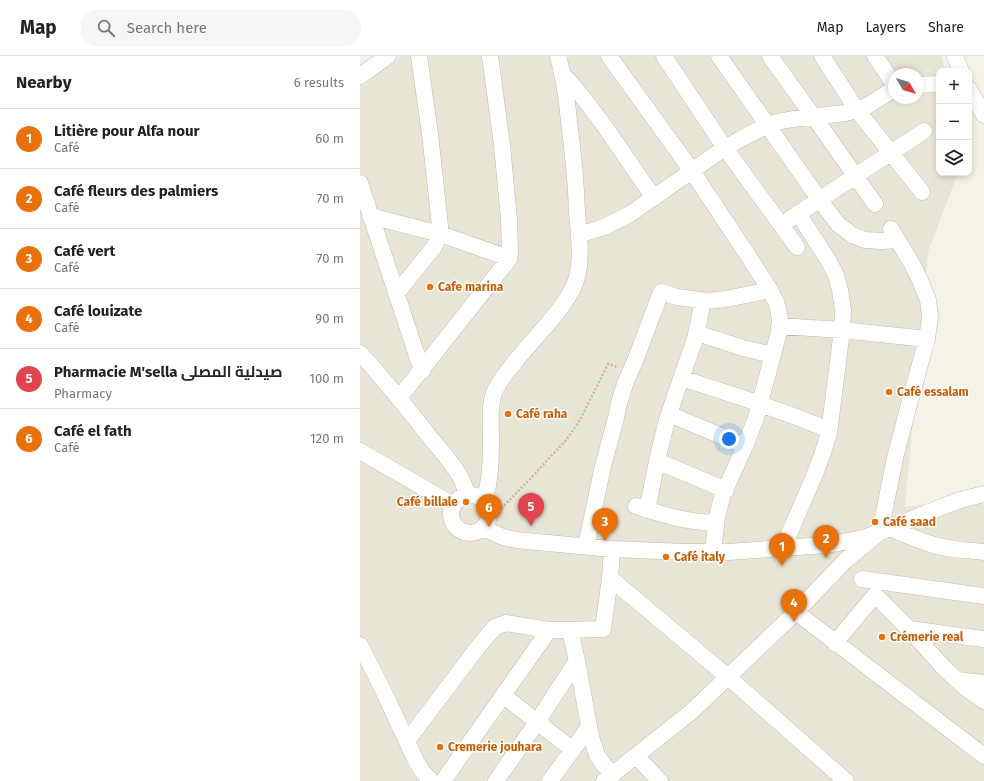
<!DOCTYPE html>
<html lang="en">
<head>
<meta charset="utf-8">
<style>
	:root { --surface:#fff; --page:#f6f6f6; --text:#222; --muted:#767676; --line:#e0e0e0; --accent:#ff4e15 }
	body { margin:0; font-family:"Fira Sans",Cairo,sans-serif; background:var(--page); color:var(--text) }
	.controls { position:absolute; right:12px; top:12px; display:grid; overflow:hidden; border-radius:8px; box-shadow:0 2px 6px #0003 }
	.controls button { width:36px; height:36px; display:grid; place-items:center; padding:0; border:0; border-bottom:1px solid var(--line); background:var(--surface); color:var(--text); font:20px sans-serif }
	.compass { position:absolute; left:528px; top:12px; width:36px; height:36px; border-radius:50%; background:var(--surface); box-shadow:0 2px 6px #0003; rotate:128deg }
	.you { position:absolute; left:369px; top:383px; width:14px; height:14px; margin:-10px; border:3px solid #fff; border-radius:50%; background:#1a73e8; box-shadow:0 0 0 6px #1a73e833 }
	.badge { display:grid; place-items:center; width:26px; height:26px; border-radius:50%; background:var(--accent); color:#fff; font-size:13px; font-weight:700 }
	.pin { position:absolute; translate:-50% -33px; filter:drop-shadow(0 1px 2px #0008) }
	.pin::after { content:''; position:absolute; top:21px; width:14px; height:12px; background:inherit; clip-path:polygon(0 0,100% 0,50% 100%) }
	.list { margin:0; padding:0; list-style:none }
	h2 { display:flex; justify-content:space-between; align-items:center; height:52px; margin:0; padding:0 16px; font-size:17px }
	h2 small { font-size:13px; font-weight:400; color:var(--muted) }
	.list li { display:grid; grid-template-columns:26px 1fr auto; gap:12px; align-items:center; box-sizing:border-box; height:60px; padding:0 16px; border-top:1px solid var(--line) }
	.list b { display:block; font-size:15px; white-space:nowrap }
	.list p { margin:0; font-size:13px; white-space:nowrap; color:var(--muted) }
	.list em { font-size:13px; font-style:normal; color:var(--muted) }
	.icon { flex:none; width:22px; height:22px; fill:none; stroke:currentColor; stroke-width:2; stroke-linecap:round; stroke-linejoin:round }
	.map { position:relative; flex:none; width:624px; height:725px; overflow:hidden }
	header { display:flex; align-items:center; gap:24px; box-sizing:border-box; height:56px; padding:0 20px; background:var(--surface); border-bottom:1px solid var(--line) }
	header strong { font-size:19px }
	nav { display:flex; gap:22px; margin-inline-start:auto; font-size:14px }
	.search { width:280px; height:36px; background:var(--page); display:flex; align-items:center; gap:10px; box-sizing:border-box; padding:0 14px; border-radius:16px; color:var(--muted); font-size:15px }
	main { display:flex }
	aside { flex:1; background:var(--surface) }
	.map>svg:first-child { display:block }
	.residential { fill:#e9e5d6; fill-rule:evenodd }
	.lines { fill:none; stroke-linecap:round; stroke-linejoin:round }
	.minor-casing { stroke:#c1bbab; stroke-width:17 }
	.path { stroke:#c3b99b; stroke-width:2.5; stroke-dasharray:2 2; stroke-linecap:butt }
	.minor { stroke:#fff; stroke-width:16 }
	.food-dot { fill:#e8710a; stroke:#fff; stroke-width:1.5 }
	.labels { text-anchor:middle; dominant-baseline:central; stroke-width:3; stroke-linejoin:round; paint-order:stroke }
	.food-label { font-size:12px; font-weight:bold; fill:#c56008; stroke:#fff; text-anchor:start }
</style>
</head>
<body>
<header>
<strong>Map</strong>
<div class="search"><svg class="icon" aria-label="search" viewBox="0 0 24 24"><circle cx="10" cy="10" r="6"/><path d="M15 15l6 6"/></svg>Search here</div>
<nav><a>Map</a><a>Layers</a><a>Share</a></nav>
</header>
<main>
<aside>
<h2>Nearby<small>6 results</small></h2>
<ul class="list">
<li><span class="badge" style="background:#e8710a">1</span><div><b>Litière pour Alfa nour</b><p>Café</p></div><em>60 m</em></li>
<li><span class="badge" style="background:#e8710a">2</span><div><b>Café fleurs des palmiers</b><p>Café</p></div><em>70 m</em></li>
<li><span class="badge" style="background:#e8710a">3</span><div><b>Café vert</b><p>Café</p></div><em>70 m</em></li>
<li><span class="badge" style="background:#e8710a">4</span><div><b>Café louizate</b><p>Café</p></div><em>90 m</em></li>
<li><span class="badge" style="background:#e0444e">5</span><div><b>Pharmacie M'sella صيدلية المصلى</b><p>Pharmacy</p></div><em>100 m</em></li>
<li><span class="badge" style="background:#e8710a">6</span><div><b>Café el fath</b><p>Café</p></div><em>120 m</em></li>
</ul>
</aside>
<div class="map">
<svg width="624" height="725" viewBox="0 0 624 725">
	<rect width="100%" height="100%" fill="#f5f2e8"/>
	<path class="residential" d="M 41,0 L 582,0 L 585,15 L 579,15 L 579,117 L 598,117 L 568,196 L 545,451 L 624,442 L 624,725 L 0,725 L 0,23 ZM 534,18 L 558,18 L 558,42 L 534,42 Z"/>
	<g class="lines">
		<defs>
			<path id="minor" d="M 249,0 L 332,115 L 389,201 L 410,234 L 416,246 L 419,257 L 420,266 L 419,276 L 396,362 L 385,390 L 362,441 L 357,461 L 353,496
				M 304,0 L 365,92 L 437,191
				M 359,0 L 459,143 L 478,168 L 492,179 L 505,184 L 522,185 L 537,184
				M 410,0 L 442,45 L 454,61 L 515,148
				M 462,0 L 497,54 L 562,136
				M 515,0 L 534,28
				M 595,0 L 601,15
				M 202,18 C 218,33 230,51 243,68 C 260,93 277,117 294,142
				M 0,20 L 28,0
				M 558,29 L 579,28
				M 609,33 L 624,59
				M 0,127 L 62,315
				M 10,160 L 80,178 L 149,202
				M 430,163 L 564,75
				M 219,179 L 244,171 L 270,158 L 356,98 L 382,82 L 402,72 L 417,66 L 433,63 L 485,57 L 497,54 L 507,50 L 534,33
				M 36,238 L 74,191 L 80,178 L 80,170 L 70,78 L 59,0
				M 419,270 L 482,274 L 567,283
				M 337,277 L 383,292 L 412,299
				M 0,297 C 24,323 47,352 69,380 C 83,398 103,417 107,439
				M 321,322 C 371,338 421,354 469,374
				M 39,342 L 146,207 L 149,203 L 150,196 L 149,163 L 142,89 L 130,0
				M 309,358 L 385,390
				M 0,395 L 93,449
				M 297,405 L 366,434
				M91 458a19 19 0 1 1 38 0a19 19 0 1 1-38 0Z
				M 124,445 C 131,424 131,401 131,379 C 131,365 129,351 134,337 C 138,326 147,316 154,307 C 173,283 197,261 212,234 C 224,212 219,180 217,156 C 216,126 213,96 209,65 C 207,43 204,21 198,0
				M 276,450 C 304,459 326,466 356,467
				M 287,454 L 299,396 L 307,364 L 316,337 L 335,283 L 343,245
				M 123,472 L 143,481 L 156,484 L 252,493 L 325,496 L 368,496 L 465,489 L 478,487 L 503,482 L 520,476 L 574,454 L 600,444 L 624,438
				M 530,472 C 544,478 559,485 574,489 C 590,494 607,494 624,496
				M 226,490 L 243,410 L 256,362 L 259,347 L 266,325 L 275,305 L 301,236 L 317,241 L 347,245 L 366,243 L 410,234
				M 423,492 L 455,418 L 463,396 L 469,377 L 482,274 L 483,254 L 480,234 L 476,219 L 468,204 L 438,157
				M 252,493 L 250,522 L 368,621 L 486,725
				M 502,523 L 624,540
				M 436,556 L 624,700
				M 549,573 L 624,583
				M 210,574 L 217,605 L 231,681 L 237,699 L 244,709 L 253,719
				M 475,587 L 515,539 L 549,573 L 584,612 L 607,633 L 624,645
				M 0,589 L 22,632 L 56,705 L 62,715 L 71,725
				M 597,624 L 624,627
				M 144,640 L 213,694
				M 47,685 L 121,587 L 135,571 L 146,567 L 189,574 L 210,574 L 243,573 L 250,522
				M 276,700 L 300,725
				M 83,725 L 189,574
				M 136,725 L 177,666 L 217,605
				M 190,725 L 229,671
				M 244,725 L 331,656 L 436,556 L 486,504 L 520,476 L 535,402 L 551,341 L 567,283 L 570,261 L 568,244 L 560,224 L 552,208 L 531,173"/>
		</defs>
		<use href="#minor" class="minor-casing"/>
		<path class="path" d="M 133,461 L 169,424 L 207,383 L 221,362 L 248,308 L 257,311"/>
		<use href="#minor" class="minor"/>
	</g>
	<g class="food-dot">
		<circle cx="70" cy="231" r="4"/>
		<circle cx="529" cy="336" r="4"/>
		<circle cx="148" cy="358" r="4"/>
		<circle cx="106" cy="446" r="4"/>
		<circle cx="515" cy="466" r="4"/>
		<circle cx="306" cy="501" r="4"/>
		<circle cx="522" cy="581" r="4"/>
		<circle cx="80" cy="691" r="4"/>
	</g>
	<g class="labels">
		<g class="food-label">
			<text x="78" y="231">Cafe marina</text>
			<text x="537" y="336">Café essalam</text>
			<text x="156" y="358">Café raha</text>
			<text x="98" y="446" text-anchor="end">Café billale</text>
			<text x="523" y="466">Café saad</text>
			<text x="314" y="501">Café italy</text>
			<text x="530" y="581">Crémerie real</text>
			<text x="88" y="691">Cremerie jouhara</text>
		</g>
	</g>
</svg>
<div class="controls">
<button>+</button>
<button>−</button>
<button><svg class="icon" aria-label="layers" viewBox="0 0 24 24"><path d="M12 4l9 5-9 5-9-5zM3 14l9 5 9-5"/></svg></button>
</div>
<svg class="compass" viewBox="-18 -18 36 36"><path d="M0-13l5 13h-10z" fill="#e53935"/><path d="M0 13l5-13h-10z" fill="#767676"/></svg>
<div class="you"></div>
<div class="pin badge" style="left:422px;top:510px;background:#e8710a">1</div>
<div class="pin badge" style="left:466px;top:502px;background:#e8710a">2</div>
<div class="pin badge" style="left:245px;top:485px;background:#e8710a">3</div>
<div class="pin badge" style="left:434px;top:566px;background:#e8710a">4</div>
<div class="pin badge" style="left:171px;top:470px;background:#e0444e">5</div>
<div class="pin badge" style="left:129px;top:471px;background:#e8710a">6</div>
</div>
</main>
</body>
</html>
